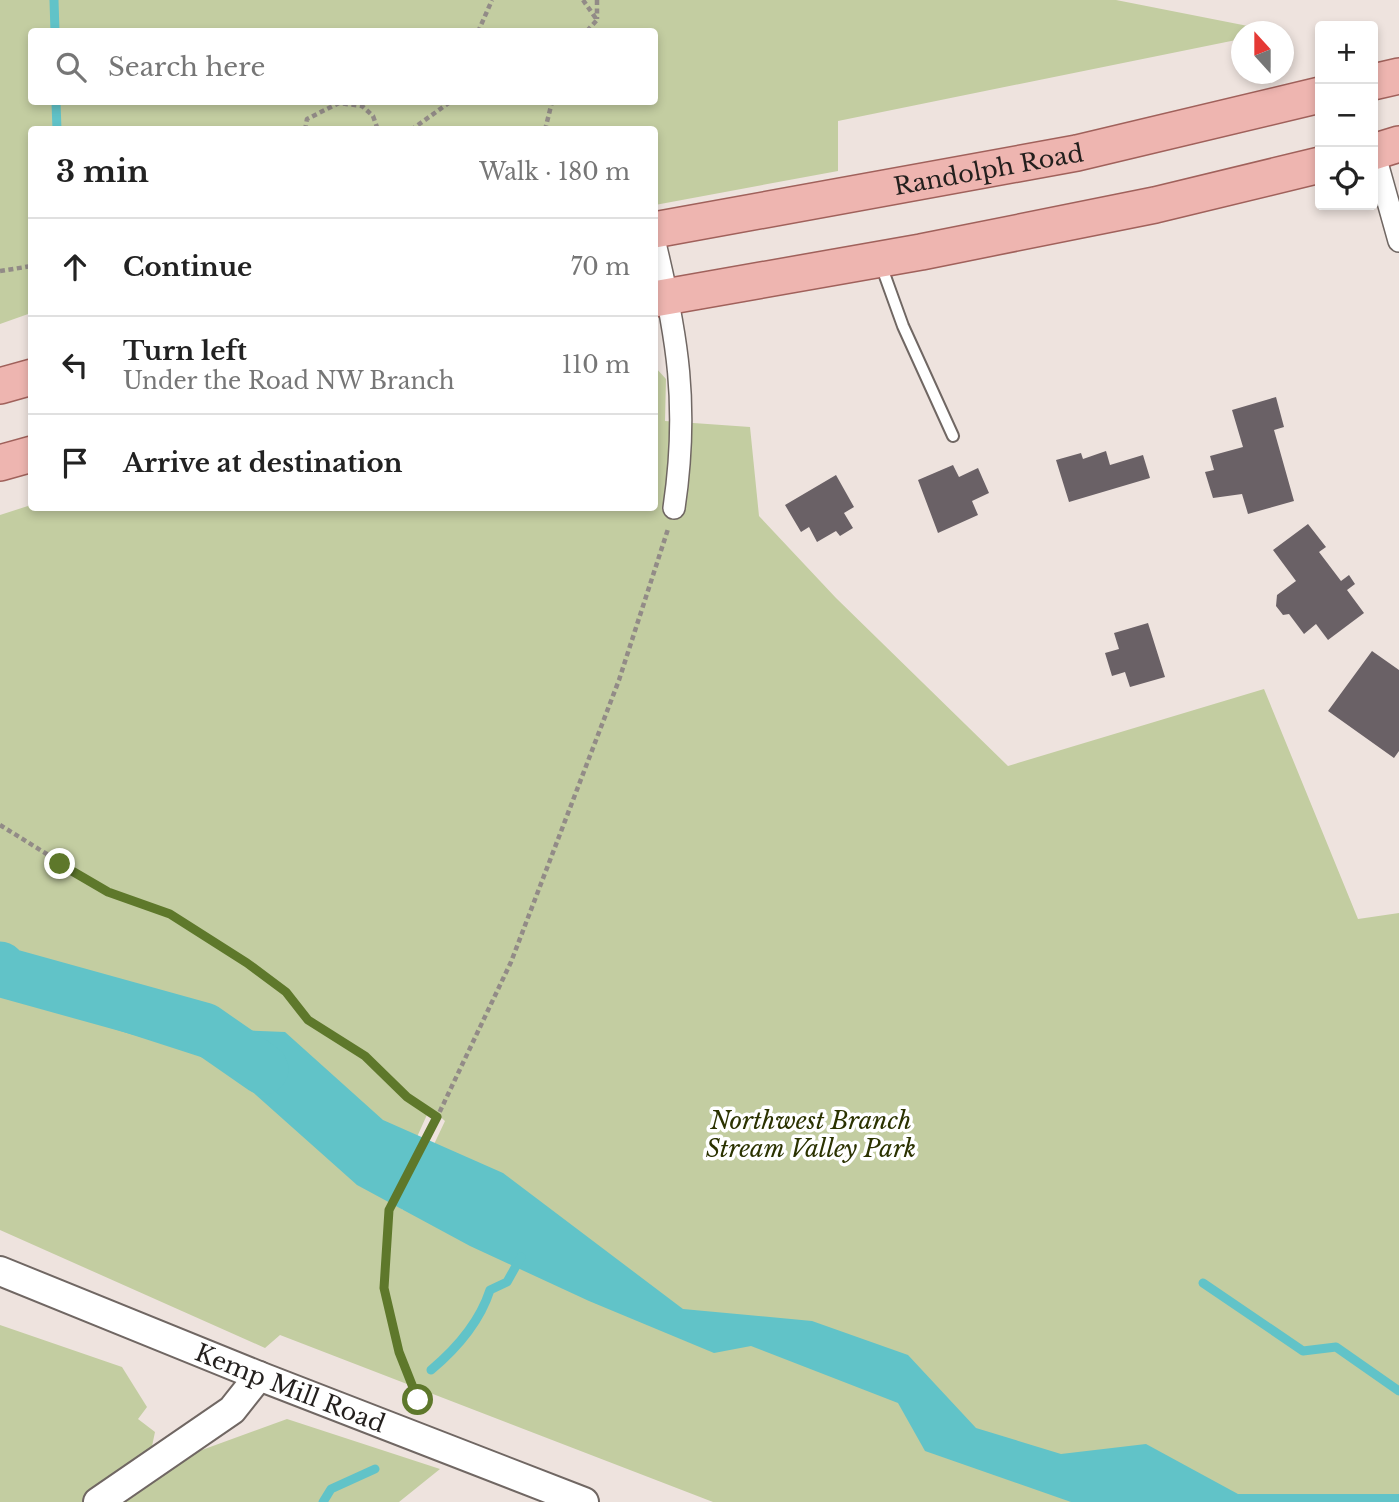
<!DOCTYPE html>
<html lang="en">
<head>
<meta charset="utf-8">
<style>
	:root { --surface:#fff; --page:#f2f2f2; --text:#222; --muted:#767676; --line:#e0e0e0 }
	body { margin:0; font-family:"Libre Baskerville",serif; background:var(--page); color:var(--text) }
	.controls { position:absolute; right:21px; top:21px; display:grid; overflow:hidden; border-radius:7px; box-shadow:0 4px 10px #0003 }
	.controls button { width:63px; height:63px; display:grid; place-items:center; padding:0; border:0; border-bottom:2px solid var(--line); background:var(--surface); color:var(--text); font:35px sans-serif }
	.compass { position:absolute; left:1231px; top:21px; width:63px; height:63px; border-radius:50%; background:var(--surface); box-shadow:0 4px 10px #0003; rotate:339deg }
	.stop { position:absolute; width:21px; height:21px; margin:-16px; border:5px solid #5e782b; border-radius:50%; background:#fff }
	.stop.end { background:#5e782b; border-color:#fff; box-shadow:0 2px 7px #0008 }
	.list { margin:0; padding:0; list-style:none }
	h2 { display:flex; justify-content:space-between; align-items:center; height:91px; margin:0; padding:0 28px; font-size:30px }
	h2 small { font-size:23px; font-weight:400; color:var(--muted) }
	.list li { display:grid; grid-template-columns:46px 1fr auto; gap:21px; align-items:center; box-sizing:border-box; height:98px; padding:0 28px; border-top:2px solid var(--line) }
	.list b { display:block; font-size:26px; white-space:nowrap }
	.list p { margin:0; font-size:23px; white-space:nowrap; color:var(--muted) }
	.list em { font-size:23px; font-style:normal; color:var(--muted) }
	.icon { flex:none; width:38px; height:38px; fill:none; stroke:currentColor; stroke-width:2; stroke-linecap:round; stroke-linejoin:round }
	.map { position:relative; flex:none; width:1399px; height:1502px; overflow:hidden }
	.search { position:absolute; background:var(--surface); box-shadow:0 4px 10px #0003; left:28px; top:28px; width:630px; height:77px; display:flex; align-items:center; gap:18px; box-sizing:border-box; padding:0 24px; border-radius:7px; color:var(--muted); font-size:26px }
	.panel { position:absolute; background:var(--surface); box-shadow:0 4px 10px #0003; left:28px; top:126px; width:630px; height:385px; border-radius:7px }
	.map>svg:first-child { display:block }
	.green { fill:#c3cda1; fill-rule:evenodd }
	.water { fill:#61c3c8 }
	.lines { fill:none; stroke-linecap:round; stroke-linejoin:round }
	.stream { stroke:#61c3c8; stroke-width:9 }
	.river { stroke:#61c3c8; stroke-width:51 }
	.building { fill:#6a6166 }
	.service-casing { stroke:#706763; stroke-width:14 }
	.minor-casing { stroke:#706763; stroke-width:24 }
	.tertiary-casing { stroke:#706763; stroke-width:32 }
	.primary-casing { stroke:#a0615b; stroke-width:38 }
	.path { stroke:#928b87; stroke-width:4.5; stroke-dasharray:5 3.5; stroke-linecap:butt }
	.service { stroke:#fff; stroke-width:10 }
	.minor { stroke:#fff; stroke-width:21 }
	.tertiary { stroke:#fff; stroke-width:28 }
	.primary { stroke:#eeb5b0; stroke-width:35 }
	.route { stroke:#5e782b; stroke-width:9 }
	.labels { text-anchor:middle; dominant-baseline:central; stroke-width:7; stroke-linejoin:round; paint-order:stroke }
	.street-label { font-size:24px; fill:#231f1d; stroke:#fff }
	.park-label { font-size:24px; font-style:italic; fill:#2b3200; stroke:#fff }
</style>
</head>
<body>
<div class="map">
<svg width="1399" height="1502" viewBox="0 0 1399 1502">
	<rect width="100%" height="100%" fill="#eee3de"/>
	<path class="green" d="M 0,0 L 1116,0 L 1273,31 L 1242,32 L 1241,39 L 838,121 L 838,171 L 655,205 L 654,130 L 32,130 L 31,313 L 0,324 ZM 32,32 L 654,32 L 654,102 L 32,102 Z
		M 655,367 L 666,379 L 665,421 L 750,427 L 759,516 L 836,598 L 1008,766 L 1264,689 L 1358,919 L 1399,913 L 1399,1502 L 713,1502 L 280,1335 L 265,1348 L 0,1230 L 0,515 L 31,505 L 654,508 ZM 430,1108 L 445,1121 L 403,1210 L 391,1195 Z
		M 0,1325 L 122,1367 L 147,1407 L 138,1419 L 155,1432 L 147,1470 L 287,1419 L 440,1469 L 399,1502 L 0,1502 Z"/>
	<path class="water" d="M 0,943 L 144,1026 L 285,1032 L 383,1120 L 503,1173 L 683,1309 L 812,1321 L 908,1355 L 976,1428 L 1061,1454 L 1146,1444 L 1238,1494 L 1399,1494 L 1399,1502 L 1071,1502 L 925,1451 L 898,1403 L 751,1346 L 714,1353 L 589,1301 L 470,1246 L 357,1185 L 247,1087 L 207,1059 L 0,992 Z"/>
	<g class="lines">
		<path class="stream" d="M 54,0 L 55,32
			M 56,102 L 57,130
			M 1203,1283 L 1303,1351 L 1336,1347 L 1399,1391
			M 431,1370 C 456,1349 480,1321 490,1290 L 507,1282 L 521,1257
			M 323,1502 L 331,1489 L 375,1469"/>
		<path class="river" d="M 0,967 L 6,973 L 204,1028 L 263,1069"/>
	</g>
	<path class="building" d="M 1276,397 L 1284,427 L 1274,430 L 1294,501 L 1248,514 L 1242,494 L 1213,498 L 1205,472 L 1214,470 L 1210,456 L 1243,447 L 1232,410 Z
		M 1106,451 L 1110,465 L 1143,455 L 1150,478 L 1069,502 L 1056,460 L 1081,453 L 1083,459 Z
		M 953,465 L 959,477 L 978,468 L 989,493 L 972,501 L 978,515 L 938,533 L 918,480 Z
		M 836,475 L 854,507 L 844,513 L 853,528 L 840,536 L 836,531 L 817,542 L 809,527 L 801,532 L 785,505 Z
		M 1308,524 L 1326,547 L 1319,552 L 1341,581 L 1349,575 L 1355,584 L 1347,590 L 1364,613 L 1328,640 L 1316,624 L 1304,634 L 1289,614 L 1283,615 L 1276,606 L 1277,595 L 1296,581 L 1273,550 Z
		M 1148,623 L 1165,677 L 1130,687 L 1125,672 L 1112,676 L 1105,653 L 1119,649 L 1114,633 Z
		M 1372,651 L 1399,670 L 1399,751 L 1394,758 L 1328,711 Z"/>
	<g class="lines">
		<defs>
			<path id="service" d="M 881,265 L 903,326 L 953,436"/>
			<path id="minor" d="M 1374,152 L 1399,241
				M 654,239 C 678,337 689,407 674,508"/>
			<g id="tertiary">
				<path id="s1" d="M 0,1271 L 259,1376 L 584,1502"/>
				<path d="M 98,1502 L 232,1410 L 259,1376"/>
			</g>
			<g id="primary">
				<path d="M 1373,82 L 1399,76"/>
				<path d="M 1373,152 L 1399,144"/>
				<path id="s2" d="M 654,230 L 1077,153 L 1320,95"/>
				<path d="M 654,299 L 921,252 L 1155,205 L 1320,165"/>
				<path d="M 0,386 L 32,377"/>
				<path d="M 0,463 L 32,454"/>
			</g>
		</defs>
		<use href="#service" class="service-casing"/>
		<use href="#minor" class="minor-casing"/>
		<use href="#tertiary" class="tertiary-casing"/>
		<use href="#primary" class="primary-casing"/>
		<path class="path" d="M 583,0 L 597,20 L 586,32
			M 597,0 L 597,19
			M 478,32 L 492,0
			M 305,130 L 307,119 L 339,103 L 362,106 L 373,116 L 378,130
			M 411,130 L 450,102
			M 545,130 L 552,102
			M 0,271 L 32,266
			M 0,825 L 108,892 L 170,914 L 247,963 L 286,992 L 308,1020 L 365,1056 L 407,1097 L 437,1117
			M 418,1400 L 399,1352 L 384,1288 L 389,1210 L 432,1128 L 511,962 L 619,680 L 668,529"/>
		<use href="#service" class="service"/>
		<use href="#minor" class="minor"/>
		<use href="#tertiary" class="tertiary"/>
		<use href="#primary" class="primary"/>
	</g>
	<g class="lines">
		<path class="route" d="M 60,864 L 108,892 L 170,914 L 247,963 L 286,992 L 308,1020 L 365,1056 L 407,1097 L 437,1117 L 389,1210 L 384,1288 L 399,1352 L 418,1400"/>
	</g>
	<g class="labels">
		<g class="street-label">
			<text stroke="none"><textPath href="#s2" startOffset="340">Randolph Road</textPath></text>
			<text stroke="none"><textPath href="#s1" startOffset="313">Kemp Mill Road</textPath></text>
		</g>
		<g class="park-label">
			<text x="811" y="1120">Northwest Branch<tspan x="811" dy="28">Stream Valley Park</tspan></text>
		</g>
	</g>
</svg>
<div class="controls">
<button>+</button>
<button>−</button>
<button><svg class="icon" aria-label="locate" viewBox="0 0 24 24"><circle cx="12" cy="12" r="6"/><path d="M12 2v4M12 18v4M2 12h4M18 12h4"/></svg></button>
</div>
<svg class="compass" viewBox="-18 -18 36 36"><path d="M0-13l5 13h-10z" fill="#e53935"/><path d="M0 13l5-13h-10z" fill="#767676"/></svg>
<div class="stop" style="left:418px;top:1400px"></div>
<div class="stop end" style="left:60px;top:864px"></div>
<div class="search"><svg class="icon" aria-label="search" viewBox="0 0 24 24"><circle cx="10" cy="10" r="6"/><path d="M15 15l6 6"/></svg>Search here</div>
<section class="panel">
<h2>3 min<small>Walk · 180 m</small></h2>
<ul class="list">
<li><svg class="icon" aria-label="ahead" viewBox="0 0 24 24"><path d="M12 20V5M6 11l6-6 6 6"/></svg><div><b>Continue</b></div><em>70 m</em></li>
<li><svg class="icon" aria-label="left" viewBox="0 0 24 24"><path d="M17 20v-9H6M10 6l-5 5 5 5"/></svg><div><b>Turn left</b><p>Under the Road NW Branch</p></div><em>110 m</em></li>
<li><svg class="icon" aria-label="arrive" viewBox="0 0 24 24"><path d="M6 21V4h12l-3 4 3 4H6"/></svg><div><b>Arrive at destination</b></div></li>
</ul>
</section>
</div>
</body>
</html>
